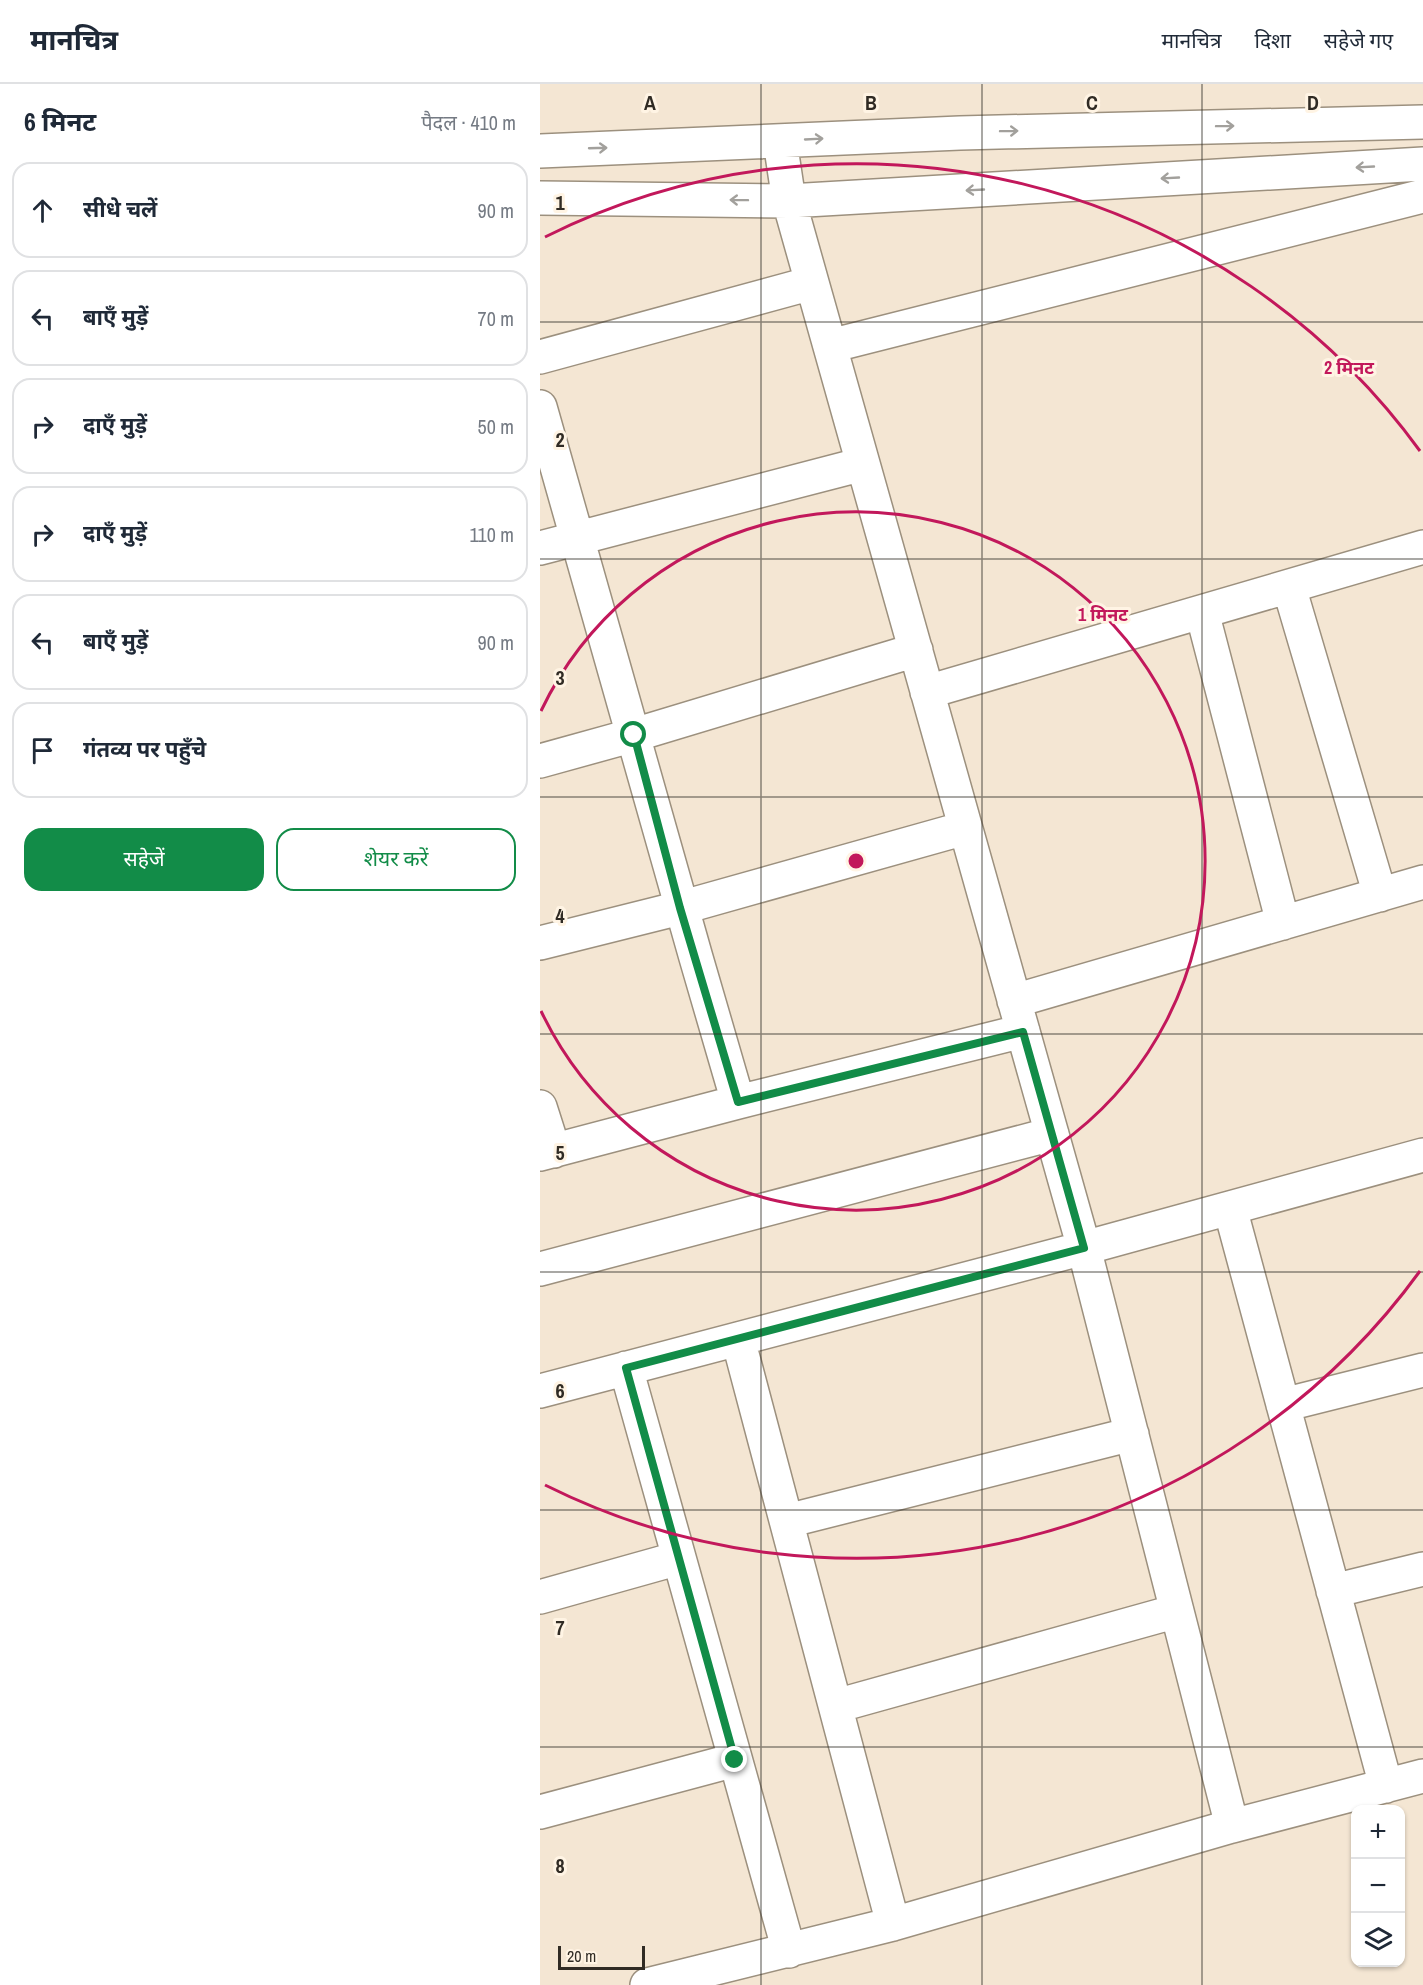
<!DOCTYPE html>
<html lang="hi">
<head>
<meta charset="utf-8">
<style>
	:root { --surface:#fff; --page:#f2f2f3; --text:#1f2937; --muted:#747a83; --line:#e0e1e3; --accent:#128c48 }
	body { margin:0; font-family:"Archivo Narrow","Noto Sans Devanagari",sans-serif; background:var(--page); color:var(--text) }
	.controls { position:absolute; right:18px; bottom:18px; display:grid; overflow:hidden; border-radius:12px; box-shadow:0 2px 4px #0004 }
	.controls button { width:54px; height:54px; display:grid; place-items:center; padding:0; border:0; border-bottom:2px solid var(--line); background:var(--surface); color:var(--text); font:30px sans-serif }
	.scale { position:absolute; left:18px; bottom:15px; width:87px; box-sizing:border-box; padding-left:6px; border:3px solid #302b24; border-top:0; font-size:16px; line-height:21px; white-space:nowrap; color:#302b24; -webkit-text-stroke:4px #fff4e4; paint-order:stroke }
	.stop { position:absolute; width:18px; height:18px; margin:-14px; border:4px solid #128c48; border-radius:50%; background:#fff }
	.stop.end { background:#128c48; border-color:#fff; box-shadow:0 2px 6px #0008 }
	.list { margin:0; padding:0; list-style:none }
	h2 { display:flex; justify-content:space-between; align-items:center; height:78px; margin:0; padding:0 24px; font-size:26px }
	h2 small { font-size:20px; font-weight:400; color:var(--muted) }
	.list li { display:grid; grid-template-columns:39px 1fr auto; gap:18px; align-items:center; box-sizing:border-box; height:96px; margin:0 12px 12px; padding:0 12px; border:2px solid var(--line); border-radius:18px }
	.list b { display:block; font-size:22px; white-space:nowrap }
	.list em { font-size:20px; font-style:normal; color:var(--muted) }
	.actions { display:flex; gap:12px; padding:18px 24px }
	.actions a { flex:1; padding:14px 0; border:2px solid var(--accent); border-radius:18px; text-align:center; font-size:21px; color:var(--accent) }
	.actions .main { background:var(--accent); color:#fff }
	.icon { flex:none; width:33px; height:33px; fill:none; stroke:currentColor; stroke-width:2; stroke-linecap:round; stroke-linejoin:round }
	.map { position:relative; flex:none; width:883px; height:1901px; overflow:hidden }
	header { display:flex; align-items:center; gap:36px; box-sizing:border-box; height:84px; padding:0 30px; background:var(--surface); border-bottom:2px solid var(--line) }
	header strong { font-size:28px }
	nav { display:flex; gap:33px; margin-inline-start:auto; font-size:21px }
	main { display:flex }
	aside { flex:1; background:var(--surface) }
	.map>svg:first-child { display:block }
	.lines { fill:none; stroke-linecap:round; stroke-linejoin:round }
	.minor-casing { stroke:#9c907e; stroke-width:36 }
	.minor { stroke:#fff; stroke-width:33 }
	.oneway { stroke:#a2a09c }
	.route { stroke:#128c48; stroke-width:8 }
	.grid { fill:none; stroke:#302b24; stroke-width:1.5; stroke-opacity:0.55 }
	.ring { fill:none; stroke:#c2185b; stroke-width:3 }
	.grid-label { font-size:20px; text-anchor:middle; font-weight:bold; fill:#302b24; stroke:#fff4e4; stroke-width:6; stroke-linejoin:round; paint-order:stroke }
	.centre { fill:#c2185b; stroke:#fff4e4; stroke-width:3 }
	.ring-label { font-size:18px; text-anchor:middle; font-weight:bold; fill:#c2185b; stroke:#fff4e4; stroke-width:6; stroke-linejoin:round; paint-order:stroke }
</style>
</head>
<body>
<header>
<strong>मानचित्र</strong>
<nav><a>मानचित्र</a><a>दिशा</a><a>सहेजे गए</a></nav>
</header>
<main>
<aside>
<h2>6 मिनट<small>पैदल · 410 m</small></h2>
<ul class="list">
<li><svg class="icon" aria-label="ahead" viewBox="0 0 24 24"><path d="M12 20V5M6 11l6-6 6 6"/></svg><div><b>सीधे चलें</b></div><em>90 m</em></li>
<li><svg class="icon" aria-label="left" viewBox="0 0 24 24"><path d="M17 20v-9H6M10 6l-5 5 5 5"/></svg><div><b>बाएँ मुड़ें</b></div><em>70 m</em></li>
<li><svg class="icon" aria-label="right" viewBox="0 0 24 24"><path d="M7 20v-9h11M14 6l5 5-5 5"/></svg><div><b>दाएँ मुड़ें</b></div><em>50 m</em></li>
<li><svg class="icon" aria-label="right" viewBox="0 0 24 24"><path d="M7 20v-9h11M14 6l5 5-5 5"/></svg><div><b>दाएँ मुड़ें</b></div><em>110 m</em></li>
<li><svg class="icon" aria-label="left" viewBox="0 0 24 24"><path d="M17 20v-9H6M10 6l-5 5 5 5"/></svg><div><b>बाएँ मुड़ें</b></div><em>90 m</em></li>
<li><svg class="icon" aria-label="arrive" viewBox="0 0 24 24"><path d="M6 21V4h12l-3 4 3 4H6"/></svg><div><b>गंतव्य पर पहुँचे</b></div></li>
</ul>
<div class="actions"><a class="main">सहेजें</a><a>शेयर करें</a></div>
</aside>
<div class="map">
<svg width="883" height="1901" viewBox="0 0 883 1901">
	<rect width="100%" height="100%" fill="#f4e6d3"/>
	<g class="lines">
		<defs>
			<path id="minor" d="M 240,57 L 249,117 L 544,1164 L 692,1742
				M 0,67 L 420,49 L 883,38
				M 0,114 L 249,117 L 883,80
				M 290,262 L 883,112
				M 0,273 L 272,199
				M 0,323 C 66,555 130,787 198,1018
				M 0,464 L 323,380
				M 749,503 L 840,811
				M 662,528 L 743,839
				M 387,608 L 883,463
				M 0,677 L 94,651 L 376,566
				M 0,859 L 140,824 L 425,744
				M 474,917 L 883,798
				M 0,1023 L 14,1067
				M 0,1070 L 198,1018 L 483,947
				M 690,1124 L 846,1702
				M 0,1185 L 512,1050
				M 198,1255 L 353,1840
				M 86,1284 L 249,1867
				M 0,1307 L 544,1164 L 883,1071
				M 743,1321 L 883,1286
				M 247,1437 L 592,1350
				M 793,1507 L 883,1485
				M 0,1513 L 139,1474
				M 296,1622 L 637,1527
				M 0,1728 L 195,1676
				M 107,1901 L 353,1840 L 692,1742 L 883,1692"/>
		</defs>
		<use href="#minor" class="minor-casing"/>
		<use href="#minor" class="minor"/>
	</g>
	<defs><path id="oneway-shaft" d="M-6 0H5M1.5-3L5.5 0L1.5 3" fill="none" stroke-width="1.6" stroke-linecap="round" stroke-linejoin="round" transform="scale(1.5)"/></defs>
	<g class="oneway">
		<use href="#oneway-shaft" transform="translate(685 42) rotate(-1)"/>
		<use href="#oneway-shaft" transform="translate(469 47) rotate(-1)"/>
		<use href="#oneway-shaft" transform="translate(274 55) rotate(-3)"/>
		<use href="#oneway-shaft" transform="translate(58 64) rotate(-2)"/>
		<use href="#oneway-shaft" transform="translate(825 83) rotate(177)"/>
		<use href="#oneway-shaft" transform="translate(630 94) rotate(177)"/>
		<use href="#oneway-shaft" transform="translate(435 106) rotate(177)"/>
		<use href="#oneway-shaft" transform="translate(199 116) rotate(-179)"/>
	</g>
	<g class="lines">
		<path class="route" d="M 94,651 L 140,824 L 198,1018 L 483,948 L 544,1164 L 86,1284 L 195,1676"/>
	</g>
	<path class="grid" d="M 221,0 L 221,1901M 442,0 L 442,1901M 662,0 L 662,1901M 0,238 L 883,238M 0,475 L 883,475M 0,713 L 883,713M 0,950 L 883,950M 0,1188 L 883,1188M 0,1426 L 883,1426M 0,1663 L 883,1663"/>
	<g class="ring">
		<path d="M1 627A349 349 0 1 1 1 927"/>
		<path d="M880 1187A697 697 0 0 1 5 1401M5 153A697 697 0 0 1 880 367"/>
	</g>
	<g class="grid-label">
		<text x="110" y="26">A</text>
		<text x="331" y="26">B</text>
		<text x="552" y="26">C</text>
		<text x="773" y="26">D</text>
		<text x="20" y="126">1</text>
		<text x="20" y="363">2</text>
		<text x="20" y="601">3</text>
		<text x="20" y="839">4</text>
		<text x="20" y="1076">5</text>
		<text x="20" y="1314">6</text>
		<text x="20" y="1551">7</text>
		<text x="20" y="1789">8</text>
	</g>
	<circle cx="316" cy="777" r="9" class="centre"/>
	<g class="ring-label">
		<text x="809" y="290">2 मिनट</text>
		<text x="563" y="537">1 मिनट</text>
	</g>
</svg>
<div class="controls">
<button>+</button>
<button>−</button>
<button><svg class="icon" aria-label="layers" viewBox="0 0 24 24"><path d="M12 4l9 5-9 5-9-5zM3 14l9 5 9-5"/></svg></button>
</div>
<div class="scale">20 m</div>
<div class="stop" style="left:94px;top:651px"></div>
<div class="stop end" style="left:195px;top:1676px"></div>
</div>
</main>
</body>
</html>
